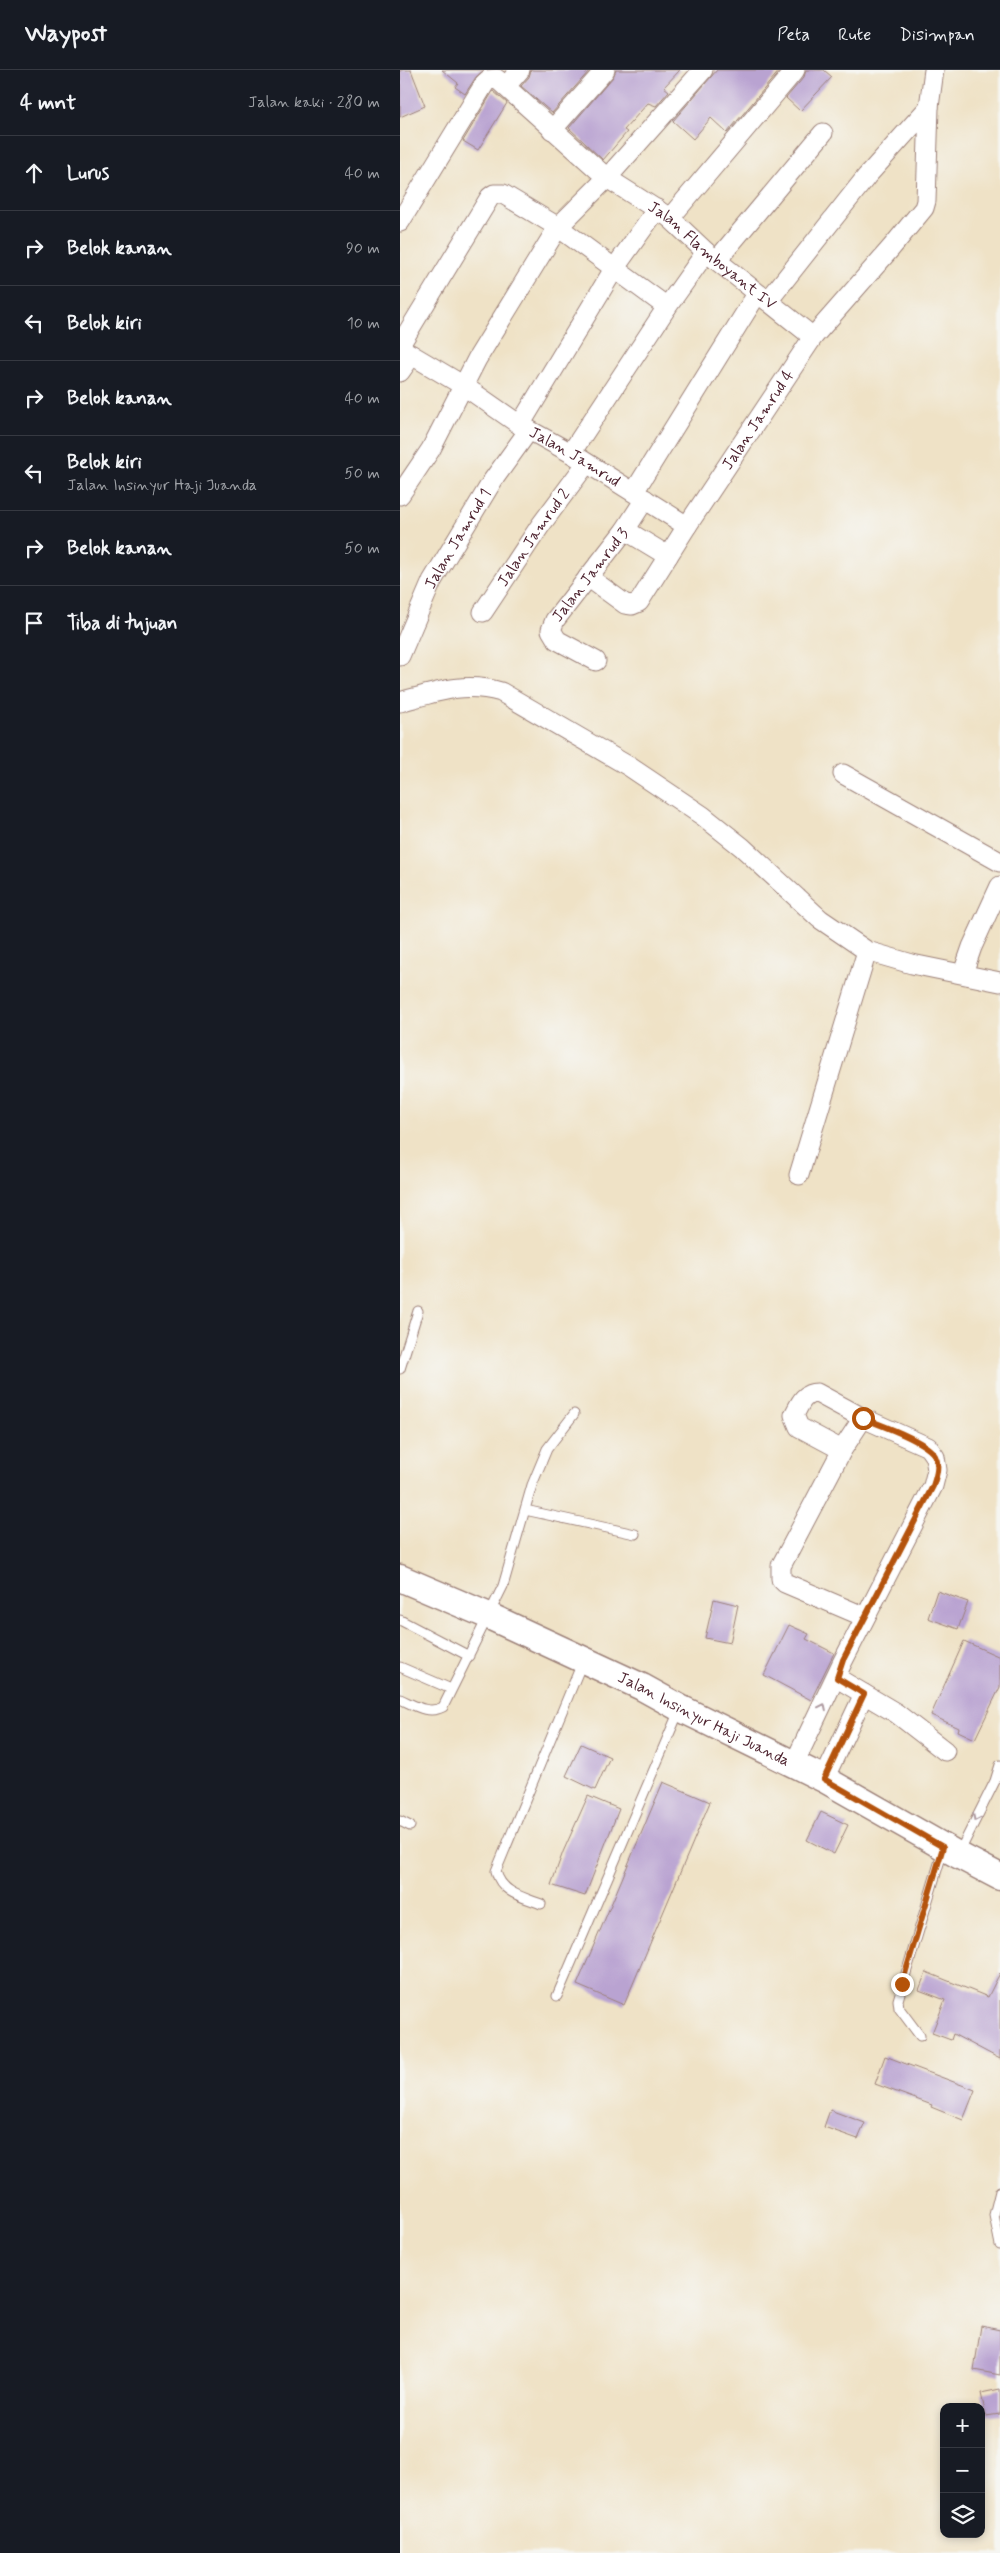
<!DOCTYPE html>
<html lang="id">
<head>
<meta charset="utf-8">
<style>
	:root { --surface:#171b24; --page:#20242c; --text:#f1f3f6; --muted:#9ea1a6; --line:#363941 }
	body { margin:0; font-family:Mynerve,sans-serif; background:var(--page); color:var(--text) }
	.controls { position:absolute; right:15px; bottom:15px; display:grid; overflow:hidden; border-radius:10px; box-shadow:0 2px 8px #0003 }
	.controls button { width:45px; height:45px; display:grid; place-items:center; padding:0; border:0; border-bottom:1px solid var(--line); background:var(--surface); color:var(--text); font:25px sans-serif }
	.stop { position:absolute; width:15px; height:15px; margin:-11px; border:4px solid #b45309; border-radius:50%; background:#fff }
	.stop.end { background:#b45309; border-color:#fff; box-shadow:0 1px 5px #0008 }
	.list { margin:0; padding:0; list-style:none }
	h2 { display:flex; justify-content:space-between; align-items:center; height:65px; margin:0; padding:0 20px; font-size:21px }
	h2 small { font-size:16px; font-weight:400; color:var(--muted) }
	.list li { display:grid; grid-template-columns:32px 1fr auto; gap:15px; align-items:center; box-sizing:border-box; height:75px; padding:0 20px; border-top:1px solid var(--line) }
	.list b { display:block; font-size:19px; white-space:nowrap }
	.list p { margin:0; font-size:16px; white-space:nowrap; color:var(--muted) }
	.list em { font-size:16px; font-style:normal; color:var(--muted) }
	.icon { flex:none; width:28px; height:28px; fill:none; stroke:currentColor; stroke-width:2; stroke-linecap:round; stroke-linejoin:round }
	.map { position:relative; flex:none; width:600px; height:2483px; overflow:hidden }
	header { display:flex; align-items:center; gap:30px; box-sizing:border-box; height:70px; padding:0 25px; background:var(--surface); border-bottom:1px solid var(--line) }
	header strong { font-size:24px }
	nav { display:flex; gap:28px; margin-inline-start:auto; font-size:18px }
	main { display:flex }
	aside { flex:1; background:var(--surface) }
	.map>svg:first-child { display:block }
	.building { fill:#b9a3d1 }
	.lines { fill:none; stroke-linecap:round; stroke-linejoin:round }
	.service-casing { stroke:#9c8078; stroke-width:11 }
	.minor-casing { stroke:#9c8078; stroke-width:21 }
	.secondary-casing { stroke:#9c8078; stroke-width:29 }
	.service { stroke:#fff; stroke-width:9 }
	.minor { stroke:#fff; stroke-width:19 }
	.secondary { stroke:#fff; stroke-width:26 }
	.oneway { stroke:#ae9aa0 }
	.route { stroke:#b45309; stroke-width:6 }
	.labels { text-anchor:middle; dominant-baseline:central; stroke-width:4; stroke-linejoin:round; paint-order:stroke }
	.street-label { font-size:16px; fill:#4a1f2b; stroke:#f6f6f2 }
</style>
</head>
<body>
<header>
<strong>Waypost</strong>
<nav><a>Peta</a><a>Rute</a><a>Disimpan</a></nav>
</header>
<main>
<aside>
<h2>4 mnt<small>Jalan kaki · 280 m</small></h2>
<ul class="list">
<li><svg class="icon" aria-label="ahead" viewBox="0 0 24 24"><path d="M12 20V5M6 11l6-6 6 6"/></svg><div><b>Lurus</b></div><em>40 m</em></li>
<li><svg class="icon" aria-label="right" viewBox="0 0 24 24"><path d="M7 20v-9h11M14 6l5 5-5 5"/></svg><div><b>Belok kanan</b></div><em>90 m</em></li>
<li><svg class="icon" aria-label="left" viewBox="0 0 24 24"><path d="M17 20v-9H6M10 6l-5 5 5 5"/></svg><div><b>Belok kiri</b></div><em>10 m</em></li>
<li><svg class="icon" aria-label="right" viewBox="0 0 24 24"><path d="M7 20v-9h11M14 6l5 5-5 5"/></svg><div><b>Belok kanan</b></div><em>40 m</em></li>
<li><svg class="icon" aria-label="left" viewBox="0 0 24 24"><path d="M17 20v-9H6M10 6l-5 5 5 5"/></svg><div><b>Belok kiri</b><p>Jalan Insinyur Haji Juanda</p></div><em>50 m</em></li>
<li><svg class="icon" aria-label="right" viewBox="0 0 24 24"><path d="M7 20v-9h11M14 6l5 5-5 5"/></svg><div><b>Belok kanan</b></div><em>50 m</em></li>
<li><svg class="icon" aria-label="arrive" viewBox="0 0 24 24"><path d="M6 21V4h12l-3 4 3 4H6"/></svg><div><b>Tiba di tujuan</b></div></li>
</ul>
</aside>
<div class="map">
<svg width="600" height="2483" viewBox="0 0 600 2483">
	<rect width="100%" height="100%" fill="#f6f6f2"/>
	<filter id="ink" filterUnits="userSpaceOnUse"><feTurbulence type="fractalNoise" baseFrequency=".02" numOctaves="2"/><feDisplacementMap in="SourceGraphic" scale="10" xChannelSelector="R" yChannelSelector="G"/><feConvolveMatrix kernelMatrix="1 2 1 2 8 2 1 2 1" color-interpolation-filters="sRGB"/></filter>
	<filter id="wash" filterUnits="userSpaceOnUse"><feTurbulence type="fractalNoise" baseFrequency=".0096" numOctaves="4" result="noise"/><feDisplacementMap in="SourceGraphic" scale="20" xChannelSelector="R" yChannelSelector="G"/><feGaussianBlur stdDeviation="1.12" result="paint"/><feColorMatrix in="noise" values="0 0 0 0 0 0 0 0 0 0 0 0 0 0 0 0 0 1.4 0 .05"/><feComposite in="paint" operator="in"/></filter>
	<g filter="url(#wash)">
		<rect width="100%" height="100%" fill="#efe2c6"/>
		<g id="blocks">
			<path class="building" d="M 0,0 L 11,0 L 25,36 L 0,47 Z
				M 42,0 L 84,0 L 76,7 L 65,24 L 55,17 L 58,13 Z
				M 131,0 L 190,0 L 152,43 L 121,16 L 129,7 Z
				M 216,0 L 280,0 L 264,17 L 269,21 L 256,36 L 248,33 L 224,60 L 227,62 L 203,90 L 169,58 L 213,7 Z
				M 317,0 L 380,0 L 327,63 L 311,48 L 293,69 L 273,51 Z
				M 406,0 L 424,0 L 432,7 L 400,41 L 386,28 L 404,7 Z
				M 93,21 L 107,33 L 78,80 L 63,71 Z
				M 537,1521 L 568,1532 L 558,1559 L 528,1548 Z
				M 314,1529 L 338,1535 L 330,1573 L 305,1568 Z
				M 389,1555 L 409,1564 L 406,1569 L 434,1583 L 411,1630 L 364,1605 Z
				M 564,1571 L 600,1587 L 600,1617 L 575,1669 L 558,1661 L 559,1658 L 531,1645 Z
				M 181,1674 L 210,1687 L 195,1720 L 166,1706 Z
				M 263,1712 L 310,1732 L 224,1935 L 177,1915 Z
				M 188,1726 L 219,1739 L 185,1826 L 151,1815 L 163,1782 Z
				M 421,1742 L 448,1755 L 434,1784 L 407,1770 Z
				M 526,1902 L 588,1927 L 600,1903 L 600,1989 L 553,1964 L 551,1970 L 532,1963 L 545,1930 L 519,1920 Z
				M 485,1986 L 575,2020 L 563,2050 L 531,2037 L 532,2035 L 475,2014 Z
				M 430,2040 L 465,2053 L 458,2069 L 424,2057 Z
				M 581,2256 L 600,2260 L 600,2305 L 574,2300 Z
				M 600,2319 L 600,2344 L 586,2346 L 581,2323 Z"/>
		</g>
	</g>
	<g filter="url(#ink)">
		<use href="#blocks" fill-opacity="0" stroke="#9c8078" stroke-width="1"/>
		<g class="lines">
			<defs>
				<path id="service" d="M 0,1299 L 18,1241
					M 125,1440 L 235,1464
					M 0,1550 L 69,1586
					M 0,1597 L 51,1619
					M 0,1629 C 14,1635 28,1645 43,1637 L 103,1516 L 132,1415 L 147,1379 L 174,1344
					M 0,1751 L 10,1756
					M 559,1783 L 595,1711 L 600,1695
					M 141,1834 C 123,1827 101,1823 96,1801 L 182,1593
					M 157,1926 L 279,1641
					M 520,1966 L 499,1938 L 498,1930 L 543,1780
					M 600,2121 L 594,2145 L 600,2175"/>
				<g id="minor">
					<path d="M 106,16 L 120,0"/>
					<path d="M 529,37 L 534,0"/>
					<path d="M 152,60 L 205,0"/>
					<path d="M 270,148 L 395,0"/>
					<path id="s1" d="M 0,152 L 85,13 L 88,10 L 97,9 L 207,108 L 270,148 L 306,182 L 413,267"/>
					<path d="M 317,190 L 423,63"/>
					<path d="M 0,275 L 90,127 L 94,124 L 103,124 L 158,157 L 267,237 L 306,182"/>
					<path id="s2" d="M 0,278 L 64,316 L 120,355 L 171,383 L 287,456"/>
					<path d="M 0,302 L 12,285"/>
					<path d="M 120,355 L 214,199 L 257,139"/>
					<path d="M 171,383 L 267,237"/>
					<path d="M 234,422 L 357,224"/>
					<path d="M 0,425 L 31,379 L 77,289 L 158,157 L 207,108 L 303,0"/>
					<path d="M 225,460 L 268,486"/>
					<path id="s3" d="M 188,507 L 225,534 L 232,535 L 239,532 L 287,456 L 413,267 L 491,178 L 524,138 L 526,131 L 529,37 L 467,106 L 368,231"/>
					<path id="s4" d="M 83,542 L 140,456 L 186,394"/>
					<path id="s5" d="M 0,586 L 32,511 L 93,410 L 129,360"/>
					<path id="s6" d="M 196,591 L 157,570 L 151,560 L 155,550 L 225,460 L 245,429"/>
					<path d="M 0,632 C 36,622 64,611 101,622 L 230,697 L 303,746 L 342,777 L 420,849 L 467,881 L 512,894 L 600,912"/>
					<path d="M 443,704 L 600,792"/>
					<path d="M 563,903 L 572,877 L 600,816"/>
					<path d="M 399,1105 L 467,881"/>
					<path d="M 442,1380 L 463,1348"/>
					<path d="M 437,1608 L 496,1643 L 545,1681"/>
					<path d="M 394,1694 L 443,1591 L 533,1416 L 537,1400 L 535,1387 L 528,1377 L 463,1348 L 417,1323 C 403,1323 400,1334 394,1345 L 399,1357 L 442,1380 L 381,1496 L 381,1509 L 385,1513 L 465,1547"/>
					<path d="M 424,1709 L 464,1624"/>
				</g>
				<g id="secondary">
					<path id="s7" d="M 0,1508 L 89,1546 L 242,1617 L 280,1638 L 424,1709 L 558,1785 L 600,1807"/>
				</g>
			</defs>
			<use href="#service" class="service-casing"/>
			<use href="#minor" class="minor-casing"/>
			<use href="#secondary" class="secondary-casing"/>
			<use href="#service" class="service"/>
			<use href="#minor" class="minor"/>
			<use href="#secondary" class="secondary"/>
		</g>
		<defs><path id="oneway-chevron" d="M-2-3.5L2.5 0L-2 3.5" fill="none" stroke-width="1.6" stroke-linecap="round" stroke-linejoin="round" transform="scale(1.25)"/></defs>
		<g class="oneway">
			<use href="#oneway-chevron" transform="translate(423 1637) rotate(-64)"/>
			<use href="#oneway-chevron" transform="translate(576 1748) rotate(116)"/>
		</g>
	</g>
	<g class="lines" filter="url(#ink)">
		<path class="route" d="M 463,1348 C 480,1355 527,1371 535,1386 C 540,1395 536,1407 533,1416 L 443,1590 L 437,1608 L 464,1624 L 424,1709 L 543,1777 L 502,1914"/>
	</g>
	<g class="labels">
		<g class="street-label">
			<text stroke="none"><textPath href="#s1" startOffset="455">Jalan Flamboyant IV</textPath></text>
			<text stroke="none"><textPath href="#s3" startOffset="278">Jalan Jamrud 4</textPath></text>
			<text stroke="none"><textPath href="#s2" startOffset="206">Jalan Jamrud</textPath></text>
			<text stroke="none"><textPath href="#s4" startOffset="90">Jalan Jamrud 2</textPath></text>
			<text stroke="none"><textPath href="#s5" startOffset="131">Jalan Jamrud 1</textPath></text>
			<text stroke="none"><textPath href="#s6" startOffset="124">Jalan Jamrud 3</textPath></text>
			<text stroke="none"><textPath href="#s7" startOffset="335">Jalan Insinyur Haji Juanda</textPath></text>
		</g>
	</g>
</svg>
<div class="controls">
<button>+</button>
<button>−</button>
<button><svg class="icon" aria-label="layers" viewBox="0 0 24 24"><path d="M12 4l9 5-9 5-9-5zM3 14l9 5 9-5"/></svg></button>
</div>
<div class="stop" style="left:463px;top:1348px"></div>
<div class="stop end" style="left:502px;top:1914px"></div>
</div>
</main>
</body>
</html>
